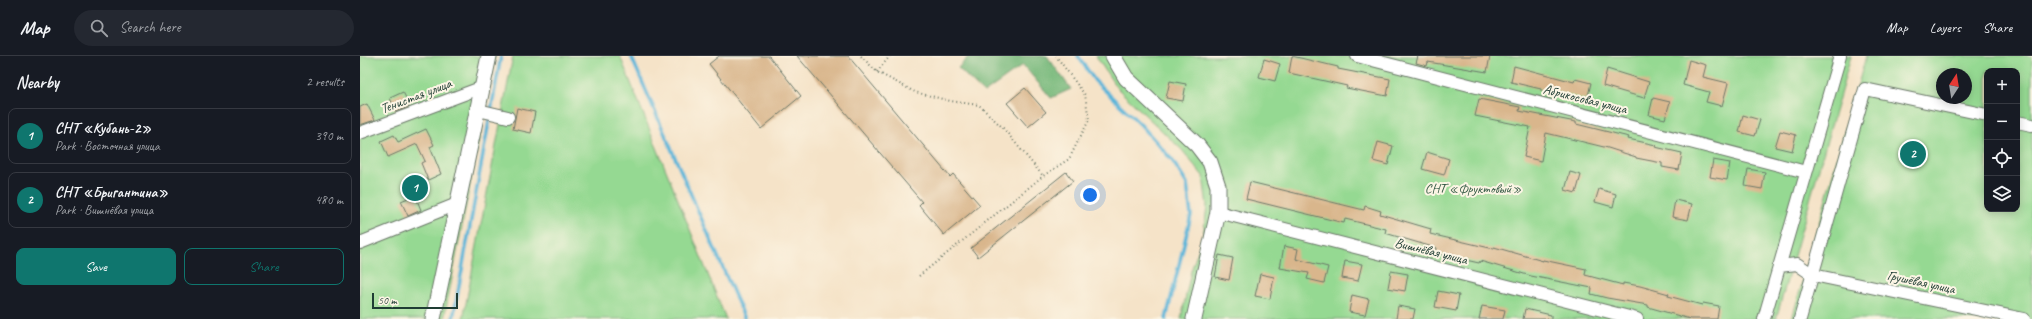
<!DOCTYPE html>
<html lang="en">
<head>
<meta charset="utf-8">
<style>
	:root { --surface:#171b24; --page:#242831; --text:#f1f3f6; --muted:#9ea1a6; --line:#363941; --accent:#0f766e }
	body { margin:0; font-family:Caveat,sans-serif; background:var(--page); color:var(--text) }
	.controls { position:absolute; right:12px; top:12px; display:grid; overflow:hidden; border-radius:8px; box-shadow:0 2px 10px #0003 }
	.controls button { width:36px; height:36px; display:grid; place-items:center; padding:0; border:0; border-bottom:1px solid var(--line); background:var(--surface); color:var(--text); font:20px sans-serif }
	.compass { position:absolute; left:1576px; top:12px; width:36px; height:36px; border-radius:50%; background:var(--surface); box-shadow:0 2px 10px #0003; rotate:12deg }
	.scale { position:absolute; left:12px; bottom:10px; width:86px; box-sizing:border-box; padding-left:4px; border:2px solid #1f3d34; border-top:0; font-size:11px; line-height:14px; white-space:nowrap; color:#1f3d34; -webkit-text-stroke:3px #fcf5e5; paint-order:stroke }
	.you { position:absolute; left:730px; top:139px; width:14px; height:14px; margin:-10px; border:3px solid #fff; border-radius:50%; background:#1a73e8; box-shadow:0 0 0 6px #1a73e833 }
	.badge { display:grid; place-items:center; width:26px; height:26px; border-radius:50%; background:var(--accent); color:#fff; font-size:13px; font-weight:700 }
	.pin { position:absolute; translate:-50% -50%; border:2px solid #fff; box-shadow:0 1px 4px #0006 }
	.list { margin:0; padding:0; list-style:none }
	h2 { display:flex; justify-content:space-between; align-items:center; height:52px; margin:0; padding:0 16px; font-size:17px }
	h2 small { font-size:13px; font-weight:400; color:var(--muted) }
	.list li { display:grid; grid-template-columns:26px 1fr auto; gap:12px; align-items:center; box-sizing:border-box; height:56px; margin:0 8px 8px; padding:0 8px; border:1px solid var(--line); border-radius:8px }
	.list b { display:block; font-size:15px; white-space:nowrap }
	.list p { margin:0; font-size:13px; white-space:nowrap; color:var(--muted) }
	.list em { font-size:13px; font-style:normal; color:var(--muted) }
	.actions { display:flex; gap:8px; padding:12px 16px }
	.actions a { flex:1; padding:9px 0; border:1px solid var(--accent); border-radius:8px; text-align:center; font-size:14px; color:var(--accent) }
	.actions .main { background:var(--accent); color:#fff }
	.icon { flex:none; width:22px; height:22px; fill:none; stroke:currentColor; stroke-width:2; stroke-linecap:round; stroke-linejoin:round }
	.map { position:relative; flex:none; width:1672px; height:263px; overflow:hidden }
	header { display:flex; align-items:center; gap:24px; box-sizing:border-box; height:56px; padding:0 20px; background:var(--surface); border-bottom:1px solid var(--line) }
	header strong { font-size:19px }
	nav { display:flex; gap:22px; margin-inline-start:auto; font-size:14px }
	.search { width:280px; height:36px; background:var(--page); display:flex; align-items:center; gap:10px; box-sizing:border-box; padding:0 14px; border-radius:22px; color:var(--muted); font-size:15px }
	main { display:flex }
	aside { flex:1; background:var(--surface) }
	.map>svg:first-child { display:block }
	.green { fill:#95d992; stroke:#5a8b63; fill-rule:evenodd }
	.forest { fill:#78b97c; stroke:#4c7b58 }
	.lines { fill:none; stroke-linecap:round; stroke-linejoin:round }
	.stream { stroke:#5bb5d9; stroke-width:3.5 }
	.building { fill:#d9b68c }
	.minor-casing { stroke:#6a7768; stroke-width:14 }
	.tertiary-casing { stroke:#6a7768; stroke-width:17 }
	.path { stroke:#6a7768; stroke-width:2; stroke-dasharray:1 3; stroke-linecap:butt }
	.minor { stroke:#fff; stroke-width:12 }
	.tertiary { stroke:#fff; stroke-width:15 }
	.labels { text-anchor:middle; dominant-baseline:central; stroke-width:4; stroke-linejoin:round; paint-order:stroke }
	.street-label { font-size:14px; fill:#1f3d34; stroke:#fcf5e5 }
	.park-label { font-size:14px; fill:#375c47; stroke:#fcf5e5 }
</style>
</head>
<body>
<header>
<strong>Map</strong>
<div class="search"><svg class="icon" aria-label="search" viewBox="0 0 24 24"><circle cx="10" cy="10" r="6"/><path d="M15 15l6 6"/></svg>Search here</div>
<nav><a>Map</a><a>Layers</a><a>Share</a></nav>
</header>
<main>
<aside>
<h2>Nearby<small>2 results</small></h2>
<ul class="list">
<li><span class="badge">1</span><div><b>СНТ «Кубань-2»</b><p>Park · Восточная улица</p></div><em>390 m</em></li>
<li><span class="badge">2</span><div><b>СНТ «Бригантина»</b><p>Park · Вишнёвая улица</p></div><em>480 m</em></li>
</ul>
<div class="actions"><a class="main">Save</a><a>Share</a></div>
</aside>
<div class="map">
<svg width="1672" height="263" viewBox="0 0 1672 263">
	<rect width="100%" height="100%" fill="#fcf5e5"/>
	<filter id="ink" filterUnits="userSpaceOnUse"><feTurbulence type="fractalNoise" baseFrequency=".025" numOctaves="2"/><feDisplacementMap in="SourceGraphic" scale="8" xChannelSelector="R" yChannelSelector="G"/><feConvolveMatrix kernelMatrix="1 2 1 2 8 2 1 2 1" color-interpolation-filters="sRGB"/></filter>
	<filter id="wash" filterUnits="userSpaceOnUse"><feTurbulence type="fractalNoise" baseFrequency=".012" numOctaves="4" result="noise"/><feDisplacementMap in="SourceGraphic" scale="16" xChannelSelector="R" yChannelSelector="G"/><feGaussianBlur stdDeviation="0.9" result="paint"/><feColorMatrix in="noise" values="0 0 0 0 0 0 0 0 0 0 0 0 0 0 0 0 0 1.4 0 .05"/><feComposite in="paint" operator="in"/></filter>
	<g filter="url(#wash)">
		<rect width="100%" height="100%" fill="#f5e3c8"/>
		<path class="green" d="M 0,0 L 135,0 L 84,263 L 0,263 Z
			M 153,0 L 260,0 L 366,263 L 103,263 Z
			M 736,0 L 1491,0 L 1416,263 L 821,263 L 831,215 L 843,181 L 847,150 L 843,120 L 822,94 L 756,31 Z
			M 1506,0 L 1672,0 L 1672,263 L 1432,263 ZM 1627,15 L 1657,15 L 1657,153 L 1627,153 ZM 1582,18 L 1606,18 L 1606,42 L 1582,42 Z"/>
		<path class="forest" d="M 609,0 L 687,0 L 711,33 L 691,42 L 663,9 L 624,37 L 598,12 Z"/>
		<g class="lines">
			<path class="stream" d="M 271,0 L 385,263
				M 718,0 L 735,25 L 781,69 L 812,104 L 827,128 L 831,159 L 806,263
				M 93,263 L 141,0"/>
		</g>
		<g id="blocks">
			<path class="building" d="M 359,0 L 409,0 L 441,40 L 401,73 L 349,8 Z
				M 437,0 L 488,0 L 590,121 L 593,118 L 620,149 L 584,179 L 559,149 L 562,146 Z
				M 932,0 L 978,11 L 978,13 L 1030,23 L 1027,40 L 986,32 L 987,30 L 929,17 Z
				M 1058,0 L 1130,0 L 1127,16 L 1068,6 L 1067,10 L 1056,7 Z
				M 904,3 L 920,8 L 915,25 L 899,21 Z
				M 1329,4 L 1346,9 L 1343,21 L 1368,27 L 1362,50 L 1346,46 L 1349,36 L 1323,29 Z
				M 1154,10 L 1214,26 L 1215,23 L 1231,27 L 1227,44 L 1198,36 L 1197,39 L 1181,35 L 1181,33 L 1151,26 Z
				M 1247,13 L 1289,26 L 1284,42 L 1243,30 Z
				M 810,25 L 826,28 L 823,45 L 806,42 Z
				M 665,32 L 686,56 L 668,71 L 647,47 Z
				M 43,36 L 50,50 L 36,56 L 30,42 Z
				M 1293,42 L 1310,46 L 1305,63 L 1289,59 Z
				M 1119,43 L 1160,51 L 1159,55 L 1216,66 L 1216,68 L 1269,81 L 1268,83 L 1296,89 L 1295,91 L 1322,97 L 1319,114 L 1302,111 L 1302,107 L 1276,102 L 1276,101 L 1248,92 L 1186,77 L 1181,105 L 1164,101 L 1170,71 L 1115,60 Z
				M 7,48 L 15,64 L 0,69 L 0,51 Z
				M 157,52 L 175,56 L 171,77 L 153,73 Z
				M 1383,59 L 1400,64 L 1395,80 L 1379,76 Z
				M 66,73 L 74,89 L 70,91 L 81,118 L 68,124 L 61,107 L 65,105 L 57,88 L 28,101 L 21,85 L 34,79 L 38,86 Z
				M 1420,75 L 1436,79 L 1432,95 L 1415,91 Z
				M 1018,86 L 1033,90 L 1028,109 L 1013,105 Z
				M 1067,96 L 1089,103 L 1084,119 L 1062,113 Z
				M 1353,104 L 1370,107 L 1367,124 L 1350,121 Z
				M 1388,113 L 1405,116 L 1402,133 L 1385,130 Z
				M 706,116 L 713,125 L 618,201 L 611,192 Z
				M 1210,116 L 1221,119 L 1216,137 L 1205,134 Z
				M 890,126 L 1004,154 L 1005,150 L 1021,155 L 1020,158 L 1071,173 L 1070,178 L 1134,193 L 1134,191 L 1183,205 L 1183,204 L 1226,213 L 1225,219 L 1263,229 L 1263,227 L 1280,230 L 1309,238 L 1308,240 L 1342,249 L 1343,247 L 1359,250 L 1357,263 L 1330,263 L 1288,251 L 1288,249 L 1247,242 L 1231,238 L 1232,232 L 1171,220 L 1120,205 L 1119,207 L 1075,197 L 1076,192 L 1025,177 L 1026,173 L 985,163 L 984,167 L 886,143 Z
				M 1239,133 L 1256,138 L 1253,151 L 1235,146 Z
				M 55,139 L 61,154 L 48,160 L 41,145 Z
				M 1315,144 L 1332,148 L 1328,164 L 1312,161 Z
				M 924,190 L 938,193 L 936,203 L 968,211 L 964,227 L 947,223 L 949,217 L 920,212 Z
				M 859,199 L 873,202 L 869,224 L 855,221 Z
				M 985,205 L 1002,208 L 998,225 L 982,222 Z
				M 1031,215 L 1048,218 L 1045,235 L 1028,232 Z
				M 900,218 L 914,221 L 910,243 L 895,240 Z
				M 1078,235 L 1099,239 L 1096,255 L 1075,251 Z
				M 992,239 L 1009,243 L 1005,259 L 989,256 Z
				M 1038,250 L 1055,253 L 1053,263 L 1036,263 Z
				M 1122,250 L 1145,254 L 1143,263 L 1119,263 Z
				M 1165,253 L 1191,259 L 1191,263 L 1163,263 Z"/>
		</g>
	</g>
	<g filter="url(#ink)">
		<use href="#blocks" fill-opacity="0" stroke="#6a7768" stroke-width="1"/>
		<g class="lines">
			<defs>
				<path id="minor" d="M 997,0 L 1446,116
					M 118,54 L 148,61
					M 1657,66 L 1672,69
					M 0,77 L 123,31
					M 858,156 L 1277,263
					M 0,187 L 97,148
					M 1419,210 L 1437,208 L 1453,219 L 1664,263
					M 1404,263 L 1480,0
					M 1440,263 L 1505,33 L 1627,59"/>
				<path id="tertiary" d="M 753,0 L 766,22 L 837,89 L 850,106 L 858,130 L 858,156 L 834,263
					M 73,263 L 129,0"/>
			</defs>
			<use href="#minor" class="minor-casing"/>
			<use href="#tertiary" class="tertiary-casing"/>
			<path class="path" d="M 501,0 L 517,16 L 555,36 L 590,45 L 619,49 L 643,72 L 683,120
				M 517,16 L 530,0
				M 559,220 L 683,120 L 709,103 L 729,64 L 725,39 L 696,0"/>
			<use href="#minor" class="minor"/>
			<use href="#tertiary" class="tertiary"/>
		</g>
	</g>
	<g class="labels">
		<g class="street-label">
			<text transform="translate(56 40) rotate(-21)">Тенистая улица</text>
			<text transform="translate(1225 43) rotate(14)">Абрикосовая улица</text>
			<text transform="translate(1071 195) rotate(14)">Вишнёвая улица</text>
			<text transform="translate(1561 226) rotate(12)">Грушёвая улица</text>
		</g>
		<g class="park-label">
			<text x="1113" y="132">СНТ «Фруктовый»</text>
		</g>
	</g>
</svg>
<div class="controls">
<button>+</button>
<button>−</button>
<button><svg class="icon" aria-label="locate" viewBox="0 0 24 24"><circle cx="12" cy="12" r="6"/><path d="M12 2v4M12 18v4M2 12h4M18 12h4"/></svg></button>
<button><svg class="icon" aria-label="layers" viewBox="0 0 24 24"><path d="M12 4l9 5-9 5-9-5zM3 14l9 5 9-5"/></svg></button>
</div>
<svg class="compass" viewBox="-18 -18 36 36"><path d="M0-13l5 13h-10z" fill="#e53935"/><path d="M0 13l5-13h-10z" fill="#9ea1a6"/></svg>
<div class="scale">50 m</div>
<div class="you"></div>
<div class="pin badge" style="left:55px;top:132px">1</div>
<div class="pin badge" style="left:1553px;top:98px">2</div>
</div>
</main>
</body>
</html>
